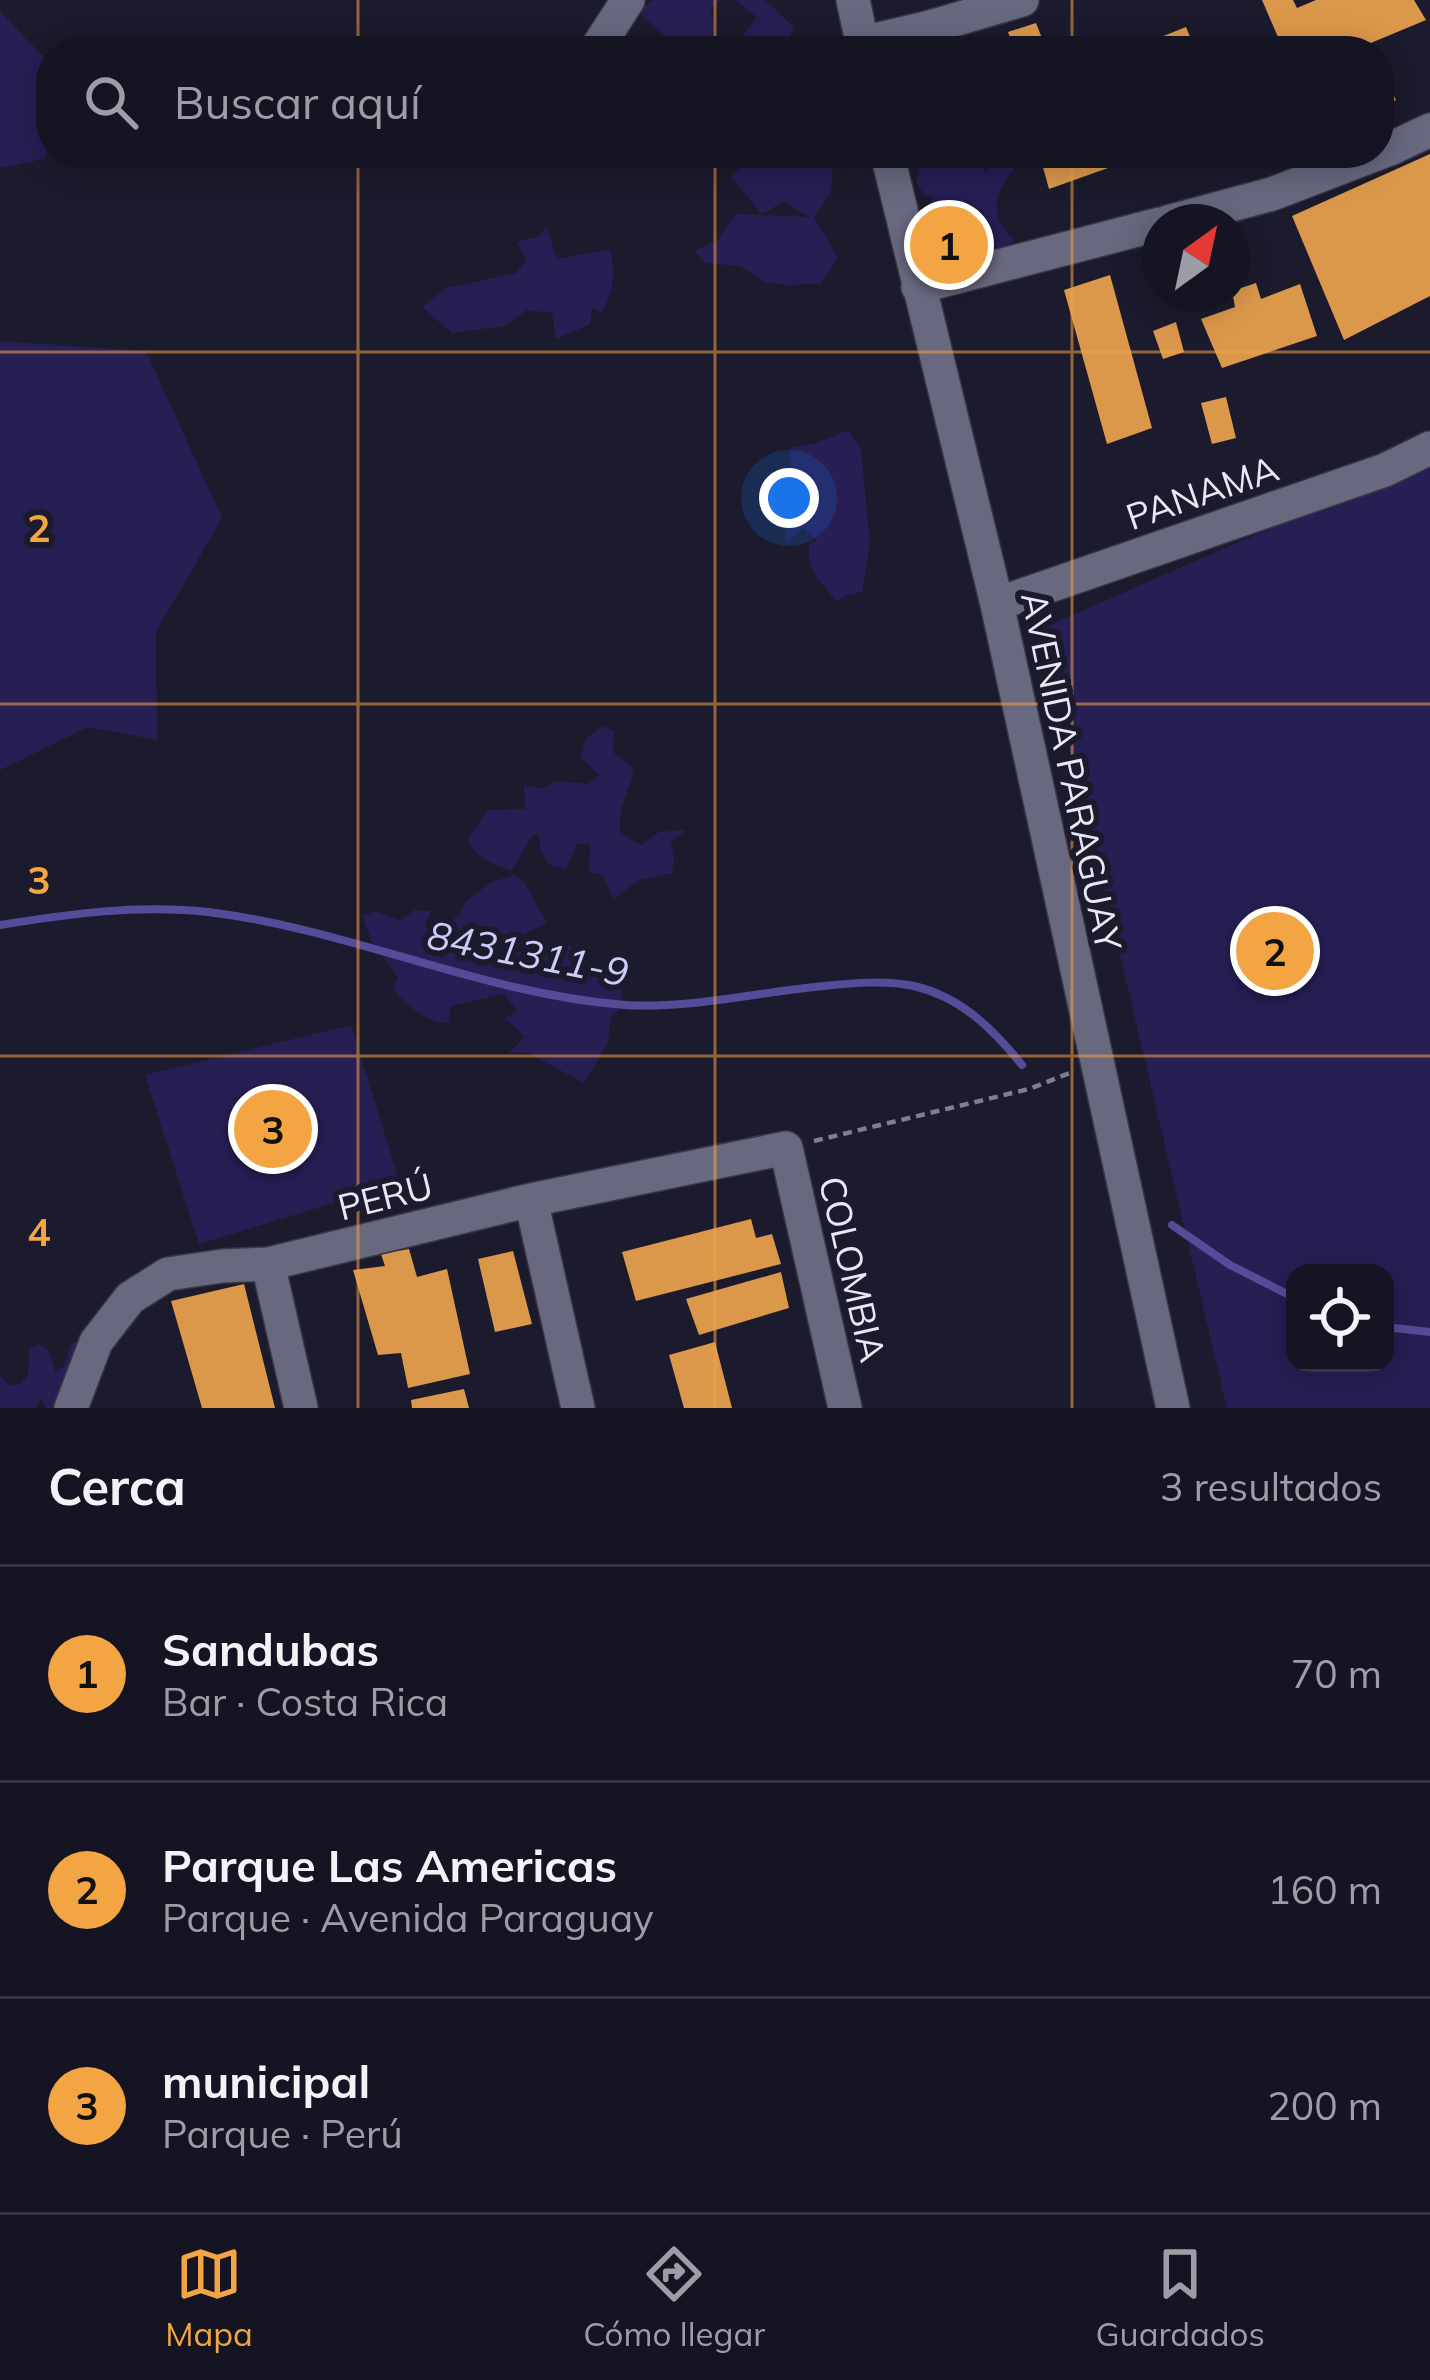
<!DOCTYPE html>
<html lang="es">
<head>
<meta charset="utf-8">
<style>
	:root { --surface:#151422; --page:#1e1d2a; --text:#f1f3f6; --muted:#9d9ea5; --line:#343340; --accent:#f3a443 }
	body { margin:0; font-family:Mulish,sans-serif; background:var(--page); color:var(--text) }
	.controls { position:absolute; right:36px; bottom:36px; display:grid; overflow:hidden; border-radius:24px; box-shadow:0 6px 30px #0003 }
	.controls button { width:108px; height:108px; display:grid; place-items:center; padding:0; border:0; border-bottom:3px solid var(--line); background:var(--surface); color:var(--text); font:60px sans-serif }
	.compass { position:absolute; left:1142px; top:204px; width:108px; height:108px; border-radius:50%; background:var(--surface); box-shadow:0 6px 30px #0003; rotate:33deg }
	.you { position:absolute; left:789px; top:498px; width:42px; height:42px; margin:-30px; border:9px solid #fff; border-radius:50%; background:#1a73e8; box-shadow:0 0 0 18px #1a73e833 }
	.badge { display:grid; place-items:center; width:78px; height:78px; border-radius:50%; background:var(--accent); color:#111; font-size:39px; font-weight:700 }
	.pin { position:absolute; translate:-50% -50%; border:6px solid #fff; box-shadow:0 3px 12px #0006 }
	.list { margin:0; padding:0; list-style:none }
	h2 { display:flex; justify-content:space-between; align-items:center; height:156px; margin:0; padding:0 48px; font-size:51px }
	h2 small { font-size:39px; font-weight:400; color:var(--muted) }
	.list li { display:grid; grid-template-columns:78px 1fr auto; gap:36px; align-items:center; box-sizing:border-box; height:216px; padding:0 48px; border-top:3px solid var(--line) }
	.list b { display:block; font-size:45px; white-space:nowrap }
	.list p { margin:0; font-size:39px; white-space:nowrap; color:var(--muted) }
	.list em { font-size:39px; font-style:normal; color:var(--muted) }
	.icon { flex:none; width:66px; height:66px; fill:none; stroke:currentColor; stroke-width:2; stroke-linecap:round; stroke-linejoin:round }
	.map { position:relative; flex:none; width:1430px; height:1408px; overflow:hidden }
	.search { position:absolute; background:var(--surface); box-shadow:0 6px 30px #0003; left:36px; right:36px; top:36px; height:132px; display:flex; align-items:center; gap:30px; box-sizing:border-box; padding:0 42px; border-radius:48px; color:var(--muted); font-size:45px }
	.sheet { height:804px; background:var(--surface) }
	nav { display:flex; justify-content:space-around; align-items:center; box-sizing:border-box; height:168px; border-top:3px solid var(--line); background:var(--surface); font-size:33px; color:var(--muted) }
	nav a { display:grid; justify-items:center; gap:6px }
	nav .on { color:var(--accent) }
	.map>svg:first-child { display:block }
	.green { fill:#271e54; fill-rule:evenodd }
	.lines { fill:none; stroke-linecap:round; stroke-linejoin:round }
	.stream { stroke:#554c99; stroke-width:8 }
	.building { fill:#db984b }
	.minor-casing { stroke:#383746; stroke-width:36 }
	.path { stroke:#7e7e8d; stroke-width:4.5; stroke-dasharray:9 6; stroke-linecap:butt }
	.minor { stroke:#68687f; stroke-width:33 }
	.grid { fill:none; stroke:#f3a443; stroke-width:3; stroke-opacity:0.55 }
	.labels { text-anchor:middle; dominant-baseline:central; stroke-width:12; stroke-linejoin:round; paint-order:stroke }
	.street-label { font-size:36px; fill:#e8e8f5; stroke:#1c1b2d }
	.water-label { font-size:39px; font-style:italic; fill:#cdccf8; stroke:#1c1b2d }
	.grid-label { font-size:39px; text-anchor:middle; font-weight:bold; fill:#f3a443; stroke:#1c1b2d; stroke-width:12; stroke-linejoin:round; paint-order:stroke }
</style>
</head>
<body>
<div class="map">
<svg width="1430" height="1408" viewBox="0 0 1430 1408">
	<rect width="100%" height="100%" fill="#1c1b2d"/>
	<path class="green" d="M 654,0 L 721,0 L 711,9 L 714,26 L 710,51 L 672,51 L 665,36 L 636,11 Z
		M 736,0 L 765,0 L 794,27 L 784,51 L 746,51 L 738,43 L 757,17 Z
		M 0,11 L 51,65 L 51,145 L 44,159 L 0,168 Z
		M 749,153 L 869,153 L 858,170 L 833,161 L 831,193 L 814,217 L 838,258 L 820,284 L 786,285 L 765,282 L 740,266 L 705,263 L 694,251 L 718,240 L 736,214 L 810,217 L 783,202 L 762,214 L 731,177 L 749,157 Z
		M 924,153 L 967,154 L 989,175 L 981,153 L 1018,153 L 1019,161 C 998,189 983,213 1015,240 L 1002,250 L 977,239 L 964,249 L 936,238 L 918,220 L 933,197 L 924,195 L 916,182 L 919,170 L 915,159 Z
		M 547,228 L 557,259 L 609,249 C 618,271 613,293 601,313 L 592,308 L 590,324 L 556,339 L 552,313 L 527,310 L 504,326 L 452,333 L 422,307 L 446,288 L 516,273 L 527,260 L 517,242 L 537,237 Z
		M 0,341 L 146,351 L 222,518 L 156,632 L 157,740 L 88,727 L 0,770 Z
		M 849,430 L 861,450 L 870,544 L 862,592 L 845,596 L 836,602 C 820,577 806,575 809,544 L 816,540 L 803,528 L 786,543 C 783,522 789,505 799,488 L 791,470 L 790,448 L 816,443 Z
		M 1430,458 L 1430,1408 L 1227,1408 L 1043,628 ZM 1295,1273 L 1385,1273 L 1385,1363 L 1295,1363 Z
		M 602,726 L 614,732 L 613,752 L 633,768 C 631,793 616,805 621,833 L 641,845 L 659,832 L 686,830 L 671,842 L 674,858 L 672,873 L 639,880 L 614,899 L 602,874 L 589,873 L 590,845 L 577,843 L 566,869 L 550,865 L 540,851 L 539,834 L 533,835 L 511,871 C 492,864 475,858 468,839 L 488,810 L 525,809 L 524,785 L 544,788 L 556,781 L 588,784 L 599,775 L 581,757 L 586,739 Z
		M 515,875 L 525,883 L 547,923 L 515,939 L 484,932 L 496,939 L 485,954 L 536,951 L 558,941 L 580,951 L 591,972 L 618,971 L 623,1005 L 610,1018 L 608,1043 L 584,1083 L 528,1053 L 509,1053 L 525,1037 L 505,1018 L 517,1011 L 504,994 L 451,1006 L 448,1023 C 425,1022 408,1006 393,989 L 398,977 L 372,942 L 362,916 L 376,911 L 400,921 L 414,910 L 431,911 L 425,925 L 437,943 L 442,931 L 461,912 L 465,902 L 491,882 Z
		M 351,1025 L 400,1183 L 199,1244 L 145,1075 Z
		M 82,1341 L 62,1383 L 70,1408 L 46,1408 L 42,1399 L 35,1408 L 0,1408 L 0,1375 L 9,1386 L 21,1384 L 28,1375 L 29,1350 L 38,1344 L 48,1349 L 55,1371 L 64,1366 L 71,1343 Z"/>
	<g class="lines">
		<path class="stream" d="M 0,925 C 69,914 138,904 208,912 C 350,929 481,994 625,1005 C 691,1009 758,992 824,986 C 853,983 885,980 914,986 C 961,997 993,1029 1022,1065
			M 1172,1225 L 1230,1265 L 1295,1298
			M 1385,1327 L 1430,1332"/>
	</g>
	<path class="building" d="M 1262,0 L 1293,0 L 1297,8 L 1316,0 L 1414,0 L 1426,20 L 1366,45 L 1369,51 L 1284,51 Z
		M 1036,23 L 1047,51 L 1015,51 L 1008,32 Z
		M 1186,27 L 1196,51 L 1126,51 Z
		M 1379,68 L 1396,100 L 1379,108 Z
		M 1039,153 L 1103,153 L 1108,168 L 1049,189 Z
		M 1430,154 L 1430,296 L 1344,340 L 1292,216 Z
		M 1110,275 L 1152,428 L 1107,444 L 1064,290 Z
		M 1256,283 L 1261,299 L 1300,284 L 1317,336 L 1222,368 L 1201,319 L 1235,307 L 1232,291 Z
		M 1176,322 L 1184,352 L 1163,359 L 1153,331 Z
		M 1226,397 L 1236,438 L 1212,444 L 1201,403 Z
		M 751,1219 L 756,1238 L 772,1234 L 781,1264 L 636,1301 L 622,1252 Z
		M 409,1249 L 417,1277 L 447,1269 L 470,1374 L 408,1388 L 401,1353 L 378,1355 L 353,1270 L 385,1266 L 381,1254 Z
		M 513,1251 L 532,1324 L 495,1332 L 478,1259 Z
		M 781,1272 L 789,1308 L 699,1335 L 686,1299 Z
		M 244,1284 L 275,1408 L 202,1408 L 171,1301 Z
		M 715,1342 L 732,1408 L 684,1408 L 669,1355 Z
		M 464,1389 L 469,1408 L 412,1408 L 411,1400 Z"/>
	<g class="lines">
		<defs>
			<path id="minor" d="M 853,0 L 864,51
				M 862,43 L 930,27 L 1022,0
				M 595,51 L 628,0
				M 887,153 L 997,604 L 1173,1408
				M 1168,222 L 1272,194 L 1392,148 L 1430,130
				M 918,287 L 1160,224
				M 997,604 L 1385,470 L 1430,448
				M 531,1200 L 578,1408
				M 268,1264 L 301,1408
				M 71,1408 L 96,1342 L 130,1298 L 168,1274 L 222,1266 L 268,1264 L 531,1200 L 786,1148 L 845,1408"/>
		</defs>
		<use href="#minor" class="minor-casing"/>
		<path class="path" d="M 814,1141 L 1029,1089 L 1070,1073"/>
		<use href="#minor" class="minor"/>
	</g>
	<path class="grid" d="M 358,0 L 358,51M 715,0 L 715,51M 1072,0 L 1072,51M 358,153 L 358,1408M 715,153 L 715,1408M 1072,153 L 1072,1408M 0,352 L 1430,352M 0,704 L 1430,704M 0,1056 L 1430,1056"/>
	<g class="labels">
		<g class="street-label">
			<text transform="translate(1202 492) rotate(-19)">PANAMA</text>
			<text transform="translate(1072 771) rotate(78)">AVENIDA PARAGUAY</text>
			<text transform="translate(385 1196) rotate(-14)">PERÚ</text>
			<text transform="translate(853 1269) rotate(77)">COLOMBIA</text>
		</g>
		<g class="water-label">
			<text transform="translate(528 953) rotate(11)">8431311-9</text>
		</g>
	</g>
	<g class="grid-label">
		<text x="39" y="542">2</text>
		<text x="39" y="894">3</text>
		<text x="39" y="1246">4</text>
	</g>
</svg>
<div class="controls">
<button><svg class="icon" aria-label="locate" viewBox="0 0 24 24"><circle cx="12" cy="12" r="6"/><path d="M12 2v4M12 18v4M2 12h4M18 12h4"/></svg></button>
</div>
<svg class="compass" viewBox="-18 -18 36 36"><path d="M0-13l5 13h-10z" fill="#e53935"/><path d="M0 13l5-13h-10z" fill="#9d9ea5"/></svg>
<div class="you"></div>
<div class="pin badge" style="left:949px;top:245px">1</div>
<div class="pin badge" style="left:1275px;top:951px">2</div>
<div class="pin badge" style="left:273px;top:1129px">3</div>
<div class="search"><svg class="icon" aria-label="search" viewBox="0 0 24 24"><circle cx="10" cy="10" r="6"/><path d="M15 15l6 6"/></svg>Buscar aquí</div>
</div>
<section class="sheet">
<h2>Cerca<small>3 resultados</small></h2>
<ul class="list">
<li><span class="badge">1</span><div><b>Sandubas</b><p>Bar · Costa Rica</p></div><em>70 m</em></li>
<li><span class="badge">2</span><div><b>Parque Las Americas</b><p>Parque · Avenida Paraguay</p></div><em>160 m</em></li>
<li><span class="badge">3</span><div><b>municipal</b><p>Parque · Perú</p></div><em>200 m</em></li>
</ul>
</section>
<nav>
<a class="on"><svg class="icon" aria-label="map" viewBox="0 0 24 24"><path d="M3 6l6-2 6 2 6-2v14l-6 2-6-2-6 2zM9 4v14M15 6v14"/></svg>Mapa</a>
<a><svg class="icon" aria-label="directions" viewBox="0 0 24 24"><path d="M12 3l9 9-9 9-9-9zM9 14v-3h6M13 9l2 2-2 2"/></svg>Cómo llegar</a>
<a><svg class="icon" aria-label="saved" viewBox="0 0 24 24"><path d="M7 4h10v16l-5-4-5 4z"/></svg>Guardados</a>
</nav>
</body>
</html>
